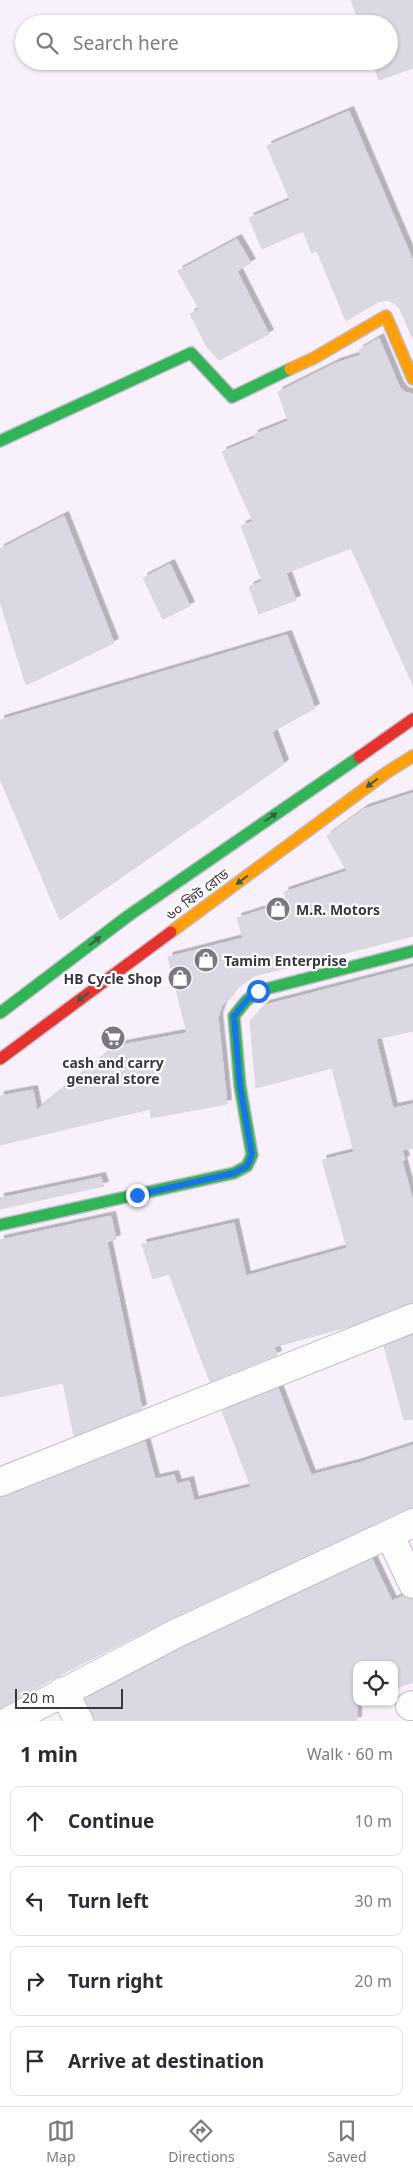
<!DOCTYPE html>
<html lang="en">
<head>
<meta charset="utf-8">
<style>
	:root { --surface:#fff; --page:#f7f7f7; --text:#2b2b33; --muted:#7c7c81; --line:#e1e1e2; --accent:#7e7782 }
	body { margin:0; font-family:"Noto Sans","Noto Sans Bengali",sans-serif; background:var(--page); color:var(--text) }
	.controls { position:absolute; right:15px; bottom:15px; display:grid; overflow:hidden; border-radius:10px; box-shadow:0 1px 4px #0004 }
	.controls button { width:45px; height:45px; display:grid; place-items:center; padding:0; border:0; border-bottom:1px solid var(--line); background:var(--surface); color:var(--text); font:25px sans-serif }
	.scale { position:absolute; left:15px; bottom:12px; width:108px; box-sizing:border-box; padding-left:5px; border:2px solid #3d3641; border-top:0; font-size:14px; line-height:18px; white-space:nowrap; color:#3d3641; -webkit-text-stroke:4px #fff; paint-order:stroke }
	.stop { position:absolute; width:15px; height:15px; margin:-11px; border:4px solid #1a73e8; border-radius:50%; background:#fff }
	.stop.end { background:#1a73e8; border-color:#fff; box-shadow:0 1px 5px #0008 }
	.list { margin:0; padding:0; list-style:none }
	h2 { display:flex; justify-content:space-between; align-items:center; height:65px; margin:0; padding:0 20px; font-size:21px }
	h2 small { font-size:16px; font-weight:400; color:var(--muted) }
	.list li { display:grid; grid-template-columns:32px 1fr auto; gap:15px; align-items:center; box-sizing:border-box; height:70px; margin:0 10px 10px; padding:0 10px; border:1px solid var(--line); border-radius:10px }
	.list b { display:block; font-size:19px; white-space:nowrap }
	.list em { font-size:16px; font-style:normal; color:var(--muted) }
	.icon { flex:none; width:28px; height:28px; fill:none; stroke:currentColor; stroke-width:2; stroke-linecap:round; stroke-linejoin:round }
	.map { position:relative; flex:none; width:413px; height:1721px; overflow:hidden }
	.search { position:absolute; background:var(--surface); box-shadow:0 1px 4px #0004; left:15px; right:15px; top:15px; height:55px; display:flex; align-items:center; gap:12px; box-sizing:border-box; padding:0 18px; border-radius:28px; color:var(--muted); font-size:19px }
	.sheet { height:385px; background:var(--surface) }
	nav { display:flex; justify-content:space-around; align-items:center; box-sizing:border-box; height:70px; border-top:1px solid var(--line); background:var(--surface); font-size:14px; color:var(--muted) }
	nav a { display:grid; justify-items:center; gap:2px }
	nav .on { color:var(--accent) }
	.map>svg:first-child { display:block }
	.building { fill:#dcd8e3; stroke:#d9d5e0; filter:url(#shadow) }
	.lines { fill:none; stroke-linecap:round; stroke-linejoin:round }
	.street-casing { stroke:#c3bdc7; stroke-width:30 }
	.fast-casing { stroke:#c3bdc7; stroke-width:14 }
	.slow-casing { stroke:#c3bdc7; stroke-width:14 }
	.jam-casing { stroke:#c3bdc7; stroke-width:14 }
	.street { stroke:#fefdfe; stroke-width:28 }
	.fast { stroke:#30b455; stroke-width:11 }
	.slow { stroke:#ff9f0a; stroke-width:11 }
	.jam { stroke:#e5322d; stroke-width:11 }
	.oneway { fill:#395c47 }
	.route { stroke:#1a73e8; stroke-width:6 }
	.labels { text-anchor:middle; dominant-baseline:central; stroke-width:4.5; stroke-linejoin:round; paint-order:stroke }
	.street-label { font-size:14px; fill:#3d3641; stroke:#fff }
	.poi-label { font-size:14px; font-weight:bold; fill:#3d3641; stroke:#fff; text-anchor:start }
</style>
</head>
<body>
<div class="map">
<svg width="413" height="1721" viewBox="0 0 413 1721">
	<defs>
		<filter id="shadow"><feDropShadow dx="4.5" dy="-4.5" stdDeviation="0" flood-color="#0004"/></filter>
	</defs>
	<rect width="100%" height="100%" fill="#f8f1fb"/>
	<path class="building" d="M 351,0 L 413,0 L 413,68 L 379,80 L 372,61 L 389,61 L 389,24 L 360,24 Z
		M 349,111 L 413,261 L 413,339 L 400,309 L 394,303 L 387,300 L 378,302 L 346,321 L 317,251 L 312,253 L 303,231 L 262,249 L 249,218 L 290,200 L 267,146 Z
		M 237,239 L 251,263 L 237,271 L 269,334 L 219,360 L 207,347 L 190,314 L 199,309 L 178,271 Z
		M 379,338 L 399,386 L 404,392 L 413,394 L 413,685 L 351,548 L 286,573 L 296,600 L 259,614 L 249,587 L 262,581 L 241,526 L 253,521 L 222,452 L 255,438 L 253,435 L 288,421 L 278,392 L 336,363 L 361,355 L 359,350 Z
		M 64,516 L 114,643 L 26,685 L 0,601 L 0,549 Z
		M 170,564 L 190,606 L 163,619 L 143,578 Z
		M 287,635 L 315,708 L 272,732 L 284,764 L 60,920 L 0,779 L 0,720 Z
		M 413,793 L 413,936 L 254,976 L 236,989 L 222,1006 L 218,1017 L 227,1104 L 151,1118 L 150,1109 L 0,1145 L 0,1096 L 33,1090 L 37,1110 L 116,1046 L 187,1033 L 168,957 L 243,938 L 237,918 L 287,902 L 284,892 L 347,871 L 327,836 L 364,809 Z
		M 413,967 L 413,1031 L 376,1039 L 393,1108 L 413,1104 L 413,1148 L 402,1150 L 405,1160 L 402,1161 L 413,1201 L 413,1303 L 351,1326 L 274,1347 L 277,1355 L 210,1382 L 169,1274 L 153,1279 L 142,1244 L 234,1223 L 246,1276 L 347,1248 L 322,1160 L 354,1152 L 332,1068 L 256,1088 L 250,1021 L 265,1005 Z
		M 101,1177 L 104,1186 L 0,1209 L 0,1198 Z
		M 111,1216 L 116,1239 L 107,1242 L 142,1409 L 74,1436 L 63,1383 L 0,1397 L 0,1240 Z
		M 413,1335 L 413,1419 L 404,1420 L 384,1346 Z
		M 278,1388 L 311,1475 L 358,1463 L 413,1445 L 413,1508 L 406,1509 L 168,1620 L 56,1677 L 0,1709 L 0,1497 L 145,1441 L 155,1479 L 174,1475 L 177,1484 L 189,1481 L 194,1501 L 251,1487 L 222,1411 Z
		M 372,1559 L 392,1601 L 403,1596 L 413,1599 L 413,1682 L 394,1689 L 394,1665 L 357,1665 L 357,1702 L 361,1702 L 357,1704 L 357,1721 L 95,1721 L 85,1699 L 182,1648 Z"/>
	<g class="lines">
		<defs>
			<path id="street" d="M 0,1482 L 413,1318
				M 389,1534 L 413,1584
				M 63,1691 L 79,1721
				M 410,1706 L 413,1705
				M 9,1721 L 175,1634 L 413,1523"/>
			<path id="fast" d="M 0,441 L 191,353 L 232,397 L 290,369
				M 0,1013 L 128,916 L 359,757
				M 0,1225 L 234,1173 L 247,1166 L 252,1155 L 240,1086 L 234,1016 L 246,1001 L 258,991 L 413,951"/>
			<path id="slow" d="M 290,369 L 314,358 L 386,316 L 413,379
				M 171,932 L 386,773 L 413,756"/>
			<path id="jam" d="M 359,757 L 413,719
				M 0,1059 L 171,932"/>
		</defs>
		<use href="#street" class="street-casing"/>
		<use href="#fast" class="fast-casing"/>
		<use href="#slow" class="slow-casing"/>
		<use href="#jam" class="jam-casing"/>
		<use href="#street" class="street"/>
		<use href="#fast" class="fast"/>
		<use href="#slow" class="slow"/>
		<use href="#jam" class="jam"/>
	</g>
	<defs><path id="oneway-solid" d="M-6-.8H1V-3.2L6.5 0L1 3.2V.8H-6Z" transform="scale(1.25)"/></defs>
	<g class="oneway">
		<use href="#oneway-solid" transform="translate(372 783) rotate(143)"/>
		<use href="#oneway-solid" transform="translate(271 817) rotate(-35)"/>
		<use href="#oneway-solid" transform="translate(242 880) rotate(143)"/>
		<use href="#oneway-solid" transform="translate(95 941) rotate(-37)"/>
		<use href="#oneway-solid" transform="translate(83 997) rotate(144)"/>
	</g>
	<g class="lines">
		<path class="route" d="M 137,1195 L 234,1173 L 247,1166 L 252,1155 L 240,1086 L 234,1016 L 246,1001 L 258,991"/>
	</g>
	<defs>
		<symbol id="shop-disc" viewBox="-11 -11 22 22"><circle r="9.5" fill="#7e7782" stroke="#fff"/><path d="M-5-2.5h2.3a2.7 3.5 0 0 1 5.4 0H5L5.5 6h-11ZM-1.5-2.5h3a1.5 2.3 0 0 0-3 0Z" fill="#fff"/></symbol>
		<symbol id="supermarket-disc" viewBox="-11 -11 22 22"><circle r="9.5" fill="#7e7782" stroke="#fff"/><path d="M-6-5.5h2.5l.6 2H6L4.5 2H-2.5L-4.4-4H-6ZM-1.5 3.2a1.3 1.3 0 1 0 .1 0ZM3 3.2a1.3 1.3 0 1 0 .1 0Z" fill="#fff"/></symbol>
	</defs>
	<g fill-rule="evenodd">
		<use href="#shop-disc" x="264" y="895" width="28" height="28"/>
		<use href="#shop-disc" x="192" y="946" width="28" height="28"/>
		<use href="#shop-disc" x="166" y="964" width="28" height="28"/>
		<use href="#supermarket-disc" x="99" y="1024" width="28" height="28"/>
	</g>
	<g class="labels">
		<g class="street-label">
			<text transform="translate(197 894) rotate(-37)">৬০ ফিট রোড</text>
		</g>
		<g class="poi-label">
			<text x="296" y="909">M.R. Motors</text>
			<text x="224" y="960">Tamim Enterprise</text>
			<text x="162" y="978" text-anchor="end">HB Cycle Shop</text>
			<text x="113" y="1062" text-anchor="middle">cash and carry<tspan x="113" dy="16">general store</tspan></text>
		</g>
	</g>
</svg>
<div class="controls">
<button><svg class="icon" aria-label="locate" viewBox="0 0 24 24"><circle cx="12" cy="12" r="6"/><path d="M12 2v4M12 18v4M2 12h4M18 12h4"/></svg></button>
</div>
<div class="scale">20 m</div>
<div class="stop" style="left:258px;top:991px"></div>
<div class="stop end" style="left:137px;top:1195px"></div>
<div class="search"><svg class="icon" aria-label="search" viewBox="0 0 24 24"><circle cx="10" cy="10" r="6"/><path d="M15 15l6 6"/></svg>Search here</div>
</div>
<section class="sheet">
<h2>1 min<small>Walk · 60 m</small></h2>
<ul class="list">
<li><svg class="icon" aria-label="ahead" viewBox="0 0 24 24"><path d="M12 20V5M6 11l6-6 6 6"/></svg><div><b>Continue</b></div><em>10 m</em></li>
<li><svg class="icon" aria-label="left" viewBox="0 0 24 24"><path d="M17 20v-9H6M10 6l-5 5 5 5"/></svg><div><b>Turn left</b></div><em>30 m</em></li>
<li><svg class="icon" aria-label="right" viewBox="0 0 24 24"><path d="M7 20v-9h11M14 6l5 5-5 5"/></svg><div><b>Turn right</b></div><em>20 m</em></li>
<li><svg class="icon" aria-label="arrive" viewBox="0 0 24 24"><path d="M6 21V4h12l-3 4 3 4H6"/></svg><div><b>Arrive at destination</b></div></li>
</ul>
</section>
<nav>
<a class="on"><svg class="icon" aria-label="map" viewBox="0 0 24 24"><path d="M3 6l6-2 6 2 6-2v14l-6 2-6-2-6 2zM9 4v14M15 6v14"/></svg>Map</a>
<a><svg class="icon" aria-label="directions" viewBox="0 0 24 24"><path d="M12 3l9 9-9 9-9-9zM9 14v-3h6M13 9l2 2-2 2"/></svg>Directions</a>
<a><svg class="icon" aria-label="saved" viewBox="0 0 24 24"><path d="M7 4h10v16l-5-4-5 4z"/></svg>Saved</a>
</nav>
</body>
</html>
